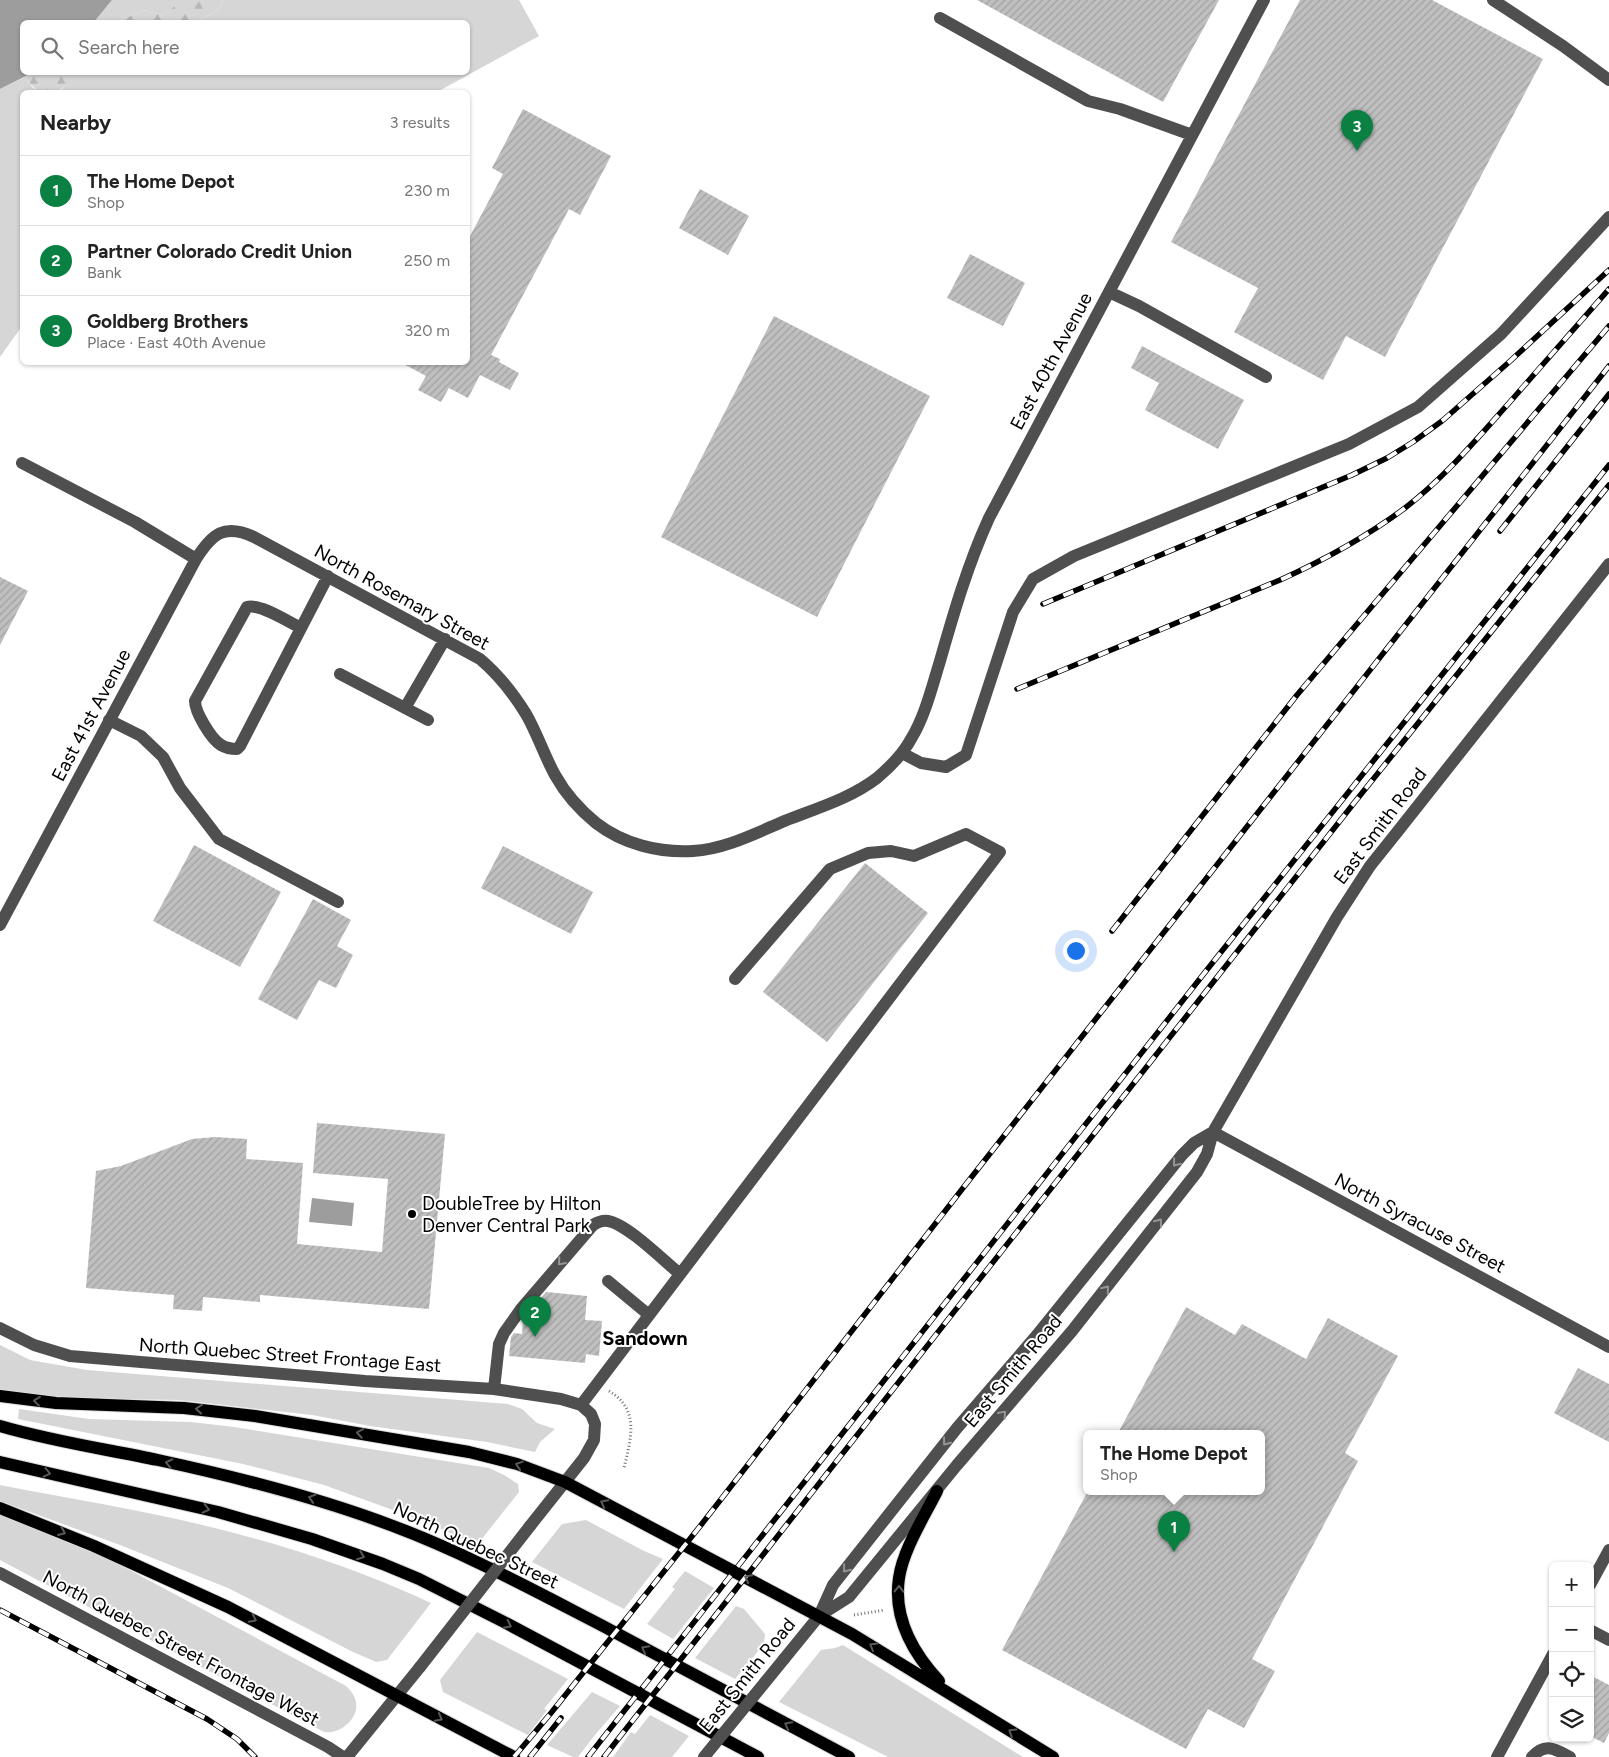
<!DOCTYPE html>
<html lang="en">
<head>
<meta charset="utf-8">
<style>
	:root { --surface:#fff; --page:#f6f6f6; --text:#222; --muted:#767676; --line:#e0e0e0; --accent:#0b8043 }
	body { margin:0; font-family:Figtree,sans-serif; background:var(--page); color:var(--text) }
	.controls { position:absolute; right:15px; bottom:15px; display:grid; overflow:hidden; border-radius:8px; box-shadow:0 1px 4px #0004 }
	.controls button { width:45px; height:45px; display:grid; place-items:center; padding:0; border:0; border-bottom:1px solid var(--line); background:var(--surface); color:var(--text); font:25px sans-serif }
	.you { position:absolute; left:1075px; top:950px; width:18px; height:18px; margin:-12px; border:4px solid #fff; border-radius:50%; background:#1a73e8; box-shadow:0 0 0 8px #1a73e833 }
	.badge { display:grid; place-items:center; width:32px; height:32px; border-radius:50%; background:var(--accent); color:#fff; font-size:16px; font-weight:700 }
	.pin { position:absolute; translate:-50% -41px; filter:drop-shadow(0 1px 2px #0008) }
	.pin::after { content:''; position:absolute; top:26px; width:18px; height:15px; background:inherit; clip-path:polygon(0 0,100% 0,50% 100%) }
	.popup { position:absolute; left:1083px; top:1430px; width:182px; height:65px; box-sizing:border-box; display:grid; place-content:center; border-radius:8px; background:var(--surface); filter:drop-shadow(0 1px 4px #0005); font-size:16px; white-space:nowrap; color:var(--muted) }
	.popup b { font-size:19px; color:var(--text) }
	.popup::after { content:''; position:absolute; left:50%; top:100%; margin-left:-10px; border:10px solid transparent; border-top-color:var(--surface) }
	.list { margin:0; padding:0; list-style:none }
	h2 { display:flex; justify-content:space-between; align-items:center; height:65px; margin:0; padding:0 20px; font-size:21px }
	h2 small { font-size:16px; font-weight:400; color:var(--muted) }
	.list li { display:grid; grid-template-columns:32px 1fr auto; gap:15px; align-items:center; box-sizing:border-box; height:70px; padding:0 20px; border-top:1px solid var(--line) }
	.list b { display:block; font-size:19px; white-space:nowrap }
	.list p { margin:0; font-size:16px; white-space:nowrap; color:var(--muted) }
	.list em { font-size:16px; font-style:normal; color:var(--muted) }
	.icon { flex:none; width:28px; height:28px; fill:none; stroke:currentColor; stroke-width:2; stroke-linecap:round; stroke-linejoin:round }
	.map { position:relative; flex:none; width:1609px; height:1757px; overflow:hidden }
	.search { position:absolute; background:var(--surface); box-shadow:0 1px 4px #0004; left:20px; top:20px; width:450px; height:55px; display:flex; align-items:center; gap:12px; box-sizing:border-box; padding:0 18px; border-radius:8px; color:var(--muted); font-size:19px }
	.panel { position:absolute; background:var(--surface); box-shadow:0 1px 4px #0004; left:20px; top:90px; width:450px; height:275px; border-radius:8px }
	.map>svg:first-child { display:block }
	.grass { fill:#d6d6d6 }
	.forest { fill:url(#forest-firs) }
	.water { fill:#9d9d9d }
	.building { fill:url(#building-hatch) }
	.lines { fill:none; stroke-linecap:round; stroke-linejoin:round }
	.major-casing { stroke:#dbdbdb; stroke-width:14 }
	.path { stroke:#717171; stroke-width:3; stroke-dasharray:1 2.5; stroke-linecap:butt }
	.minor { stroke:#4f4f4f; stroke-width:12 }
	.major { stroke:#000; stroke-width:12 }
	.rail-casing { stroke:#000; stroke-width:5.5 }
	.rail { stroke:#fff; stroke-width:4; stroke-dasharray:11; stroke-linecap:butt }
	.minor-bridge { stroke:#4f4f4f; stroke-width:12 }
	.oneway { stroke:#959595 }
	.oneway2 { stroke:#595959 }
	.poi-dot { fill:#000; stroke:#fff; stroke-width:2 }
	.labels { text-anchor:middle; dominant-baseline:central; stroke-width:4; stroke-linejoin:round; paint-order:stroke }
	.street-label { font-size:19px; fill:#000; stroke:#fff }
	.poi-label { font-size:19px; fill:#000; stroke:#fff; text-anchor:start }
	.neighbourhood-label { font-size:20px; font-weight:bold; fill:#000; stroke:#fff }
</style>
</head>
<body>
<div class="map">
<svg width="1609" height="1757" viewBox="0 0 1609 1757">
	<defs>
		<pattern id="forest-firs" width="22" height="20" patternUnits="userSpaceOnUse" patternTransform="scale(1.25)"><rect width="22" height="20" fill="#d6d6d6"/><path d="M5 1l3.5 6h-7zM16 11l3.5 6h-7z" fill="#b6b6b6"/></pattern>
		<pattern id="building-hatch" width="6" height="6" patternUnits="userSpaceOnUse" patternTransform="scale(1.25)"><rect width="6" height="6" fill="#bfbfbf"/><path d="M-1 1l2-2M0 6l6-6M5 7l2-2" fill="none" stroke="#a2a2a2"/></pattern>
	</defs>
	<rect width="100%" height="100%" fill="#fff"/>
	<path class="grass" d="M 112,0 L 178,0 L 176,6 L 162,15 L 143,10 L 117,22 L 94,22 Z
		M 223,0 L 519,0 L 539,36 L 437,92 L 54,92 L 61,90 L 80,72 L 468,72 L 468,22 L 197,22 L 219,9 Z
		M 25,77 L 33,88 L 43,92 L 22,92 L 22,326 L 0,357 L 0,89 Z
		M 0,1345 L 30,1360 L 87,1370 L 508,1404 L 522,1409 L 537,1423 L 555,1429 L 540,1442 L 535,1452 L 487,1442 L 370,1426 L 312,1415 L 215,1404 L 177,1400 L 71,1398 L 0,1390 Z
		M 19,1409 L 89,1419 L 191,1422 L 234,1427 L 489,1468 L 504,1475 L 518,1484 L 519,1492 L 477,1545 L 423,1521 L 324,1485 L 243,1464 L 18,1419 Z
		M 0,1485 C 83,1501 167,1514 249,1537 C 312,1554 372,1576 431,1603 L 387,1660 L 376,1662 L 351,1651 L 228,1588 L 120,1545 L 0,1501 Z
		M 0,1514 L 111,1560 L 346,1686 C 351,1691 355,1695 356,1703 C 359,1719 339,1735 324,1732 L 0,1560 Z
		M 586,1520 L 644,1551 L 663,1559 L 624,1609 L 532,1562 L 562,1524 Z
		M 685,1571 L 714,1588 L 673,1639 L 647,1624 L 675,1589 L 672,1587 Z
		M 736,1606 L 744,1609 L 765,1634 L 764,1644 L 735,1679 L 695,1658 Z
		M 477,1632 L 568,1679 L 544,1709 L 547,1710 L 528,1735 L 443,1692 L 440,1680 Z
		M 843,1645 L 1023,1757 L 888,1757 L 779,1702 L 821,1650 L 835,1648 Z
		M 592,1692 L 620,1706 L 594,1736 L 578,1757 L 573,1757 L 547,1745 Z
		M 650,1715 L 689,1736 L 672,1757 L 613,1757 L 631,1732 L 635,1734 Z"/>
	<path class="forest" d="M 178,0 L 223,0 L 219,9 L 197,22 L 117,22 L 143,10 L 162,15 L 175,6 Z
		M 32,73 L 80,73 C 61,92 44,105 25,77 Z"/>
	<path class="water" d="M 0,0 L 112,0 L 94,22 L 22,22 L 22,72 L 32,73 L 0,89 Z
		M 312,1198 L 354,1203 L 352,1226 L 309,1222 Z"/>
	<path class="building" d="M 977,0 L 1219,0 L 1163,102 Z
		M 1300,0 L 1432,0 L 1543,59 L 1385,357 L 1346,336 L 1323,380 L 1234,332 L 1258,288 L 1171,242 Z
		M 523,109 L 611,156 L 580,215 L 569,209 L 491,355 L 500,359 L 499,362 L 519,373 L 510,390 L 480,375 L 468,398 L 449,388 L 441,402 L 418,390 L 426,376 L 400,362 L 468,362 L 468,240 L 503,174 L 492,168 Z
		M 700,189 L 749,216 L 728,255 L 679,228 Z
		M 970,254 L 1025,283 L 1003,326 L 947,298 Z
		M 774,316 L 930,396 L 817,617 L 661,537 Z
		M 1142,346 L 1244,400 L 1218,449 L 1145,410 L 1159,383 L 1131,368 Z
		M 0,577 L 28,591 L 0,645 Z
		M 194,845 L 281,892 L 240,967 L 153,921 Z
		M 503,846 L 593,892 L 571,934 L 481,888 Z
		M 865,863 L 928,913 L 827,1042 L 763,992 Z
		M 313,899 L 351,920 L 337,946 L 353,955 L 336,988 L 319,980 L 297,1020 L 258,999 Z
		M 317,1123 L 445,1134 L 429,1309 L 260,1295 L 260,1302 L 203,1297 L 202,1311 L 173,1309 L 174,1295 L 86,1288 L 96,1171 L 121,1166 L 192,1139 L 215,1137 L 247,1139 L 246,1159 L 303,1163 L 297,1244 L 382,1252 L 388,1179 L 313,1173 Z
		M 546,1292 L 587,1296 L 585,1320 L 602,1321 L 599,1356 L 586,1354 L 585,1363 L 509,1356 L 511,1337 L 514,1333 L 522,1334 L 523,1320 Z
		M 1186,1307 L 1235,1335 L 1242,1324 L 1306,1359 L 1328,1318 L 1398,1356 L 1345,1453 L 1358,1461 L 1252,1659 L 1275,1671 L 1244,1728 L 1208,1709 L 1186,1749 L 1002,1650 L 1088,1491 L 1262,1491 L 1262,1433 L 1118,1433 Z
		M 1578,1368 L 1609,1384 L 1609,1442 L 1554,1413 Z
		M 1590,1675 L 1609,1685 L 1609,1733 L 1604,1743 L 1590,1736 Z"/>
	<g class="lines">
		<defs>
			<path id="major" d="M 0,1396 L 56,1403 L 184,1408 L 255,1416 L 469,1452 L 517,1464 L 565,1482 L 852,1634 L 1053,1757
				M 0,1426 C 51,1441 105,1449 158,1460 C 237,1477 317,1497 393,1526 C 465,1553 533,1590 601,1625 C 683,1669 766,1713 849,1757
				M 0,1462 L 218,1512 L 312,1539 L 383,1564 L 419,1579 L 504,1622 L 758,1757
				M 937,1491 C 924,1517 903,1550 899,1578 C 893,1618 913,1653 939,1681
				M 0,1508 L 94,1546 L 228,1607 L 514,1757"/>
		</defs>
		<use href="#major" class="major-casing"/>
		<path class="path" d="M 609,1391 C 640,1409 631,1439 624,1468
			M 854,1615 L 885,1610"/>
		<path class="minor" d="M 1493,0 L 1563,46 L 1609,80
			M 940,18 L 1088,101 L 1120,109 L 1192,135
			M 1109,292 L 1139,306 L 1266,377
			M 22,463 L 135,522 L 196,559
			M 301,628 C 288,622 260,603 247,607 L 195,701 C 195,712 211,739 221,745 C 226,748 231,749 237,749 L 240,746 L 328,576
			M 340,674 L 428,720
			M 405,708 L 445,639
			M 109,720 L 141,736 L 163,757 L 180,788 L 219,839 L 338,902
			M 902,753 L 921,763 L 946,767 L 966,755 L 1013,612 L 1033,579 L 1074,556 L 1349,444 L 1418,407 L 1501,334 L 1609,217
			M 0,925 L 196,559 C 212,534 224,523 254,537 L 480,659 C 499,675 513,693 526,714 C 537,733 544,755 555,775 C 565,793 580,810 596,823 C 623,844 659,853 693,851 C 726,849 758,832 787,820 C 818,808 851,798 877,778 C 890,767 903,754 911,739 C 925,716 932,687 940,661 C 954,612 968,564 989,518 L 1264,0
			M 1213,1132 L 1609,1347
			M 608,1281 L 649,1315
			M 0,1328 L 34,1345 L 70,1356 L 365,1381 L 494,1389 L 561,1399 L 581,1405 L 591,1414 L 595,1424 L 594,1440 L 584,1458 L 530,1526
			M 494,1389 L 499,1344 L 504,1333 L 521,1309 L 593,1225 C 598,1222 602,1220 608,1221 C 627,1224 664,1261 680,1274
			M 581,1405 L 1000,852 L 966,834 L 914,856 L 891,851 L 868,853 L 830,869 L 735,979
			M 0,1573 L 328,1747 L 343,1757
			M 1590,1585 L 1609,1550
			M 819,1616 L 849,1597 L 957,1465 L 1072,1331 L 1197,1172 L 1207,1154 L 1213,1132 L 1337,917 L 1370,866 L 1398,831 L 1609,564
			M 1590,1630 L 1609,1640
			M 784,1659 L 819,1616 L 833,1585 L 957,1428 L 1037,1335 L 1182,1155 L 1194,1143 L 1213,1132
			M 347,1757 L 420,1667
			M 1497,1757 L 1553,1654
			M 1532,1757 C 1545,1742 1555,1749 1570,1757"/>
		<use href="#major" class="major"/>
		<defs>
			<path id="rail" d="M 1500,531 L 1609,394
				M 1043,604 L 1352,475 L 1387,458 L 1413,442 L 1442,421 L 1508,363 L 1609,270
				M 1017,689 L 1280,580 C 1324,560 1366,537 1405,508 C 1444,478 1476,440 1509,403 C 1542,365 1576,327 1609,289
				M 1112,931 L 1297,695 L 1609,326
				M 0,1610 L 207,1719 L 237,1739 L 255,1757
				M 514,1757 L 551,1713 L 701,1525 L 970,1179 L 1609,366
				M 530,1757 L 561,1718
				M 588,1757 L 1206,971 L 1609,465
				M 604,1757 L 1354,803 L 1609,485"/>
		</defs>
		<use href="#rail" class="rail-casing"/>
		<use href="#rail" class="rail"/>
		<path class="minor-bridge" d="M 420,1667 L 530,1526
			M 704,1757 L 784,1659"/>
	</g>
	<defs><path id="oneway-chevron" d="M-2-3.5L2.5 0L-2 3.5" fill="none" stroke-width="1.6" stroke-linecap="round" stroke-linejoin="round" transform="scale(1.25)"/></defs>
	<g class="oneway">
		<use href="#oneway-chevron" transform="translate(1176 1163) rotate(129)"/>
		<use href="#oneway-chevron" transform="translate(1159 1222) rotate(-52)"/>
		<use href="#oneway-chevron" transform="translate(561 1262) rotate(131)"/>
		<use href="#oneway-chevron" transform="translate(1106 1289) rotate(-51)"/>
		<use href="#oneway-chevron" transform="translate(1003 1414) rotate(-49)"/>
		<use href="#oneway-chevron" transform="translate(946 1442) rotate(128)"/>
		<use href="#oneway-chevron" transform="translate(846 1569) rotate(128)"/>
	</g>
	<g class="oneway2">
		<use href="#oneway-chevron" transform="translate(37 1401) rotate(-174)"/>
		<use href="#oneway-chevron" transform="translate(199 1409) rotate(-175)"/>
		<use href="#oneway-chevron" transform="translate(360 1433) rotate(-170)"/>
		<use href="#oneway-chevron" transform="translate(169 1463) rotate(-168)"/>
		<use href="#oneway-chevron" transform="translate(519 1465) rotate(-162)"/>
		<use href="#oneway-chevron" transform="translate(47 1473) rotate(13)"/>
		<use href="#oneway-chevron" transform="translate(312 1498) rotate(-163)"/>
		<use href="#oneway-chevron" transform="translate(604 1503) rotate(-152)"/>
		<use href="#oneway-chevron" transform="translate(206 1509) rotate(14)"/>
		<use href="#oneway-chevron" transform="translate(62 1532) rotate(23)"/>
		<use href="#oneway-chevron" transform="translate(361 1556) rotate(21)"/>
		<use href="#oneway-chevron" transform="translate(748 1578) rotate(-152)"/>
		<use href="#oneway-chevron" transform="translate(899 1589) rotate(-89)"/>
		<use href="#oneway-chevron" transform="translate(253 1619) rotate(27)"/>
		<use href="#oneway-chevron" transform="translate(508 1625) rotate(27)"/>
		<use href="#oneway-chevron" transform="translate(873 1646) rotate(-150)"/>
		<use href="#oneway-chevron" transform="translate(645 1649) rotate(-152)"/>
		<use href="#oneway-chevron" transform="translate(439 1718) rotate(28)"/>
		<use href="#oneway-chevron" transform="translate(788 1725) rotate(-152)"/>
		<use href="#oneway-chevron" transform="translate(1012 1732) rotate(-148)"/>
	</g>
	<circle class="poi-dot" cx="412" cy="1214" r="5"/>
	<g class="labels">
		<g class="street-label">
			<text transform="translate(1051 361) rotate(-62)">East 40th Avenue</text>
			<text transform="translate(402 597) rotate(29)">North Rosemary Street</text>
			<text transform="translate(91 715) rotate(-62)">East 41st Avenue</text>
			<text transform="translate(1380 826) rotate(-53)">East Smith Road</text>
			<text transform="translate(1420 1223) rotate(28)">North Syracuse Street</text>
			<text transform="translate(290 1355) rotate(4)">North Quebec Street Frontage East</text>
			<text transform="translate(1013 1371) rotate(-50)">East Smith Road</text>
			<text transform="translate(476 1545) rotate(25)">North Quebec Street</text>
			<text transform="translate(181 1648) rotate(28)">North Quebec Street Frontage West</text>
			<text transform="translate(747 1675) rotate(-51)">East Smith Road</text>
		</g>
		<g class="poi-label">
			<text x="422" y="1203">DoubleTree by Hilton<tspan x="422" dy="22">Denver Central Park</tspan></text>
		</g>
		<g class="neighbourhood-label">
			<text x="645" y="1338">Sandown</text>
		</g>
	</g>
</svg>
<div class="controls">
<button>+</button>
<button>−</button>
<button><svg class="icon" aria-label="locate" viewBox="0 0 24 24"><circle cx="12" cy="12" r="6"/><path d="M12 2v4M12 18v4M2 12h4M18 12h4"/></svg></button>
<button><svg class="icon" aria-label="layers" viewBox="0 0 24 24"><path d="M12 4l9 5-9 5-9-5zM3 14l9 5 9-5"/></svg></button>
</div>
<div class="you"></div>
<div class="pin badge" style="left:1174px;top:1552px">1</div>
<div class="popup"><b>The Home Depot</b>Shop</div>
<div class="pin badge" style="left:535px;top:1337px">2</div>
<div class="pin badge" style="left:1357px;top:151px">3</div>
<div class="search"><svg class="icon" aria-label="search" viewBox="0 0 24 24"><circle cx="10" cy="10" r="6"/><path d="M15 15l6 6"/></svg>Search here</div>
<section class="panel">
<h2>Nearby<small>3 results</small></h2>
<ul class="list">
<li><span class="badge">1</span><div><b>The Home Depot</b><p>Shop</p></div><em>230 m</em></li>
<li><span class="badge">2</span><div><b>Partner Colorado Credit Union</b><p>Bank</p></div><em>250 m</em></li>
<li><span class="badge">3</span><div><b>Goldberg Brothers</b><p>Place · East 40th Avenue</p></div><em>320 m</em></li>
</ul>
</section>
</div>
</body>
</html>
